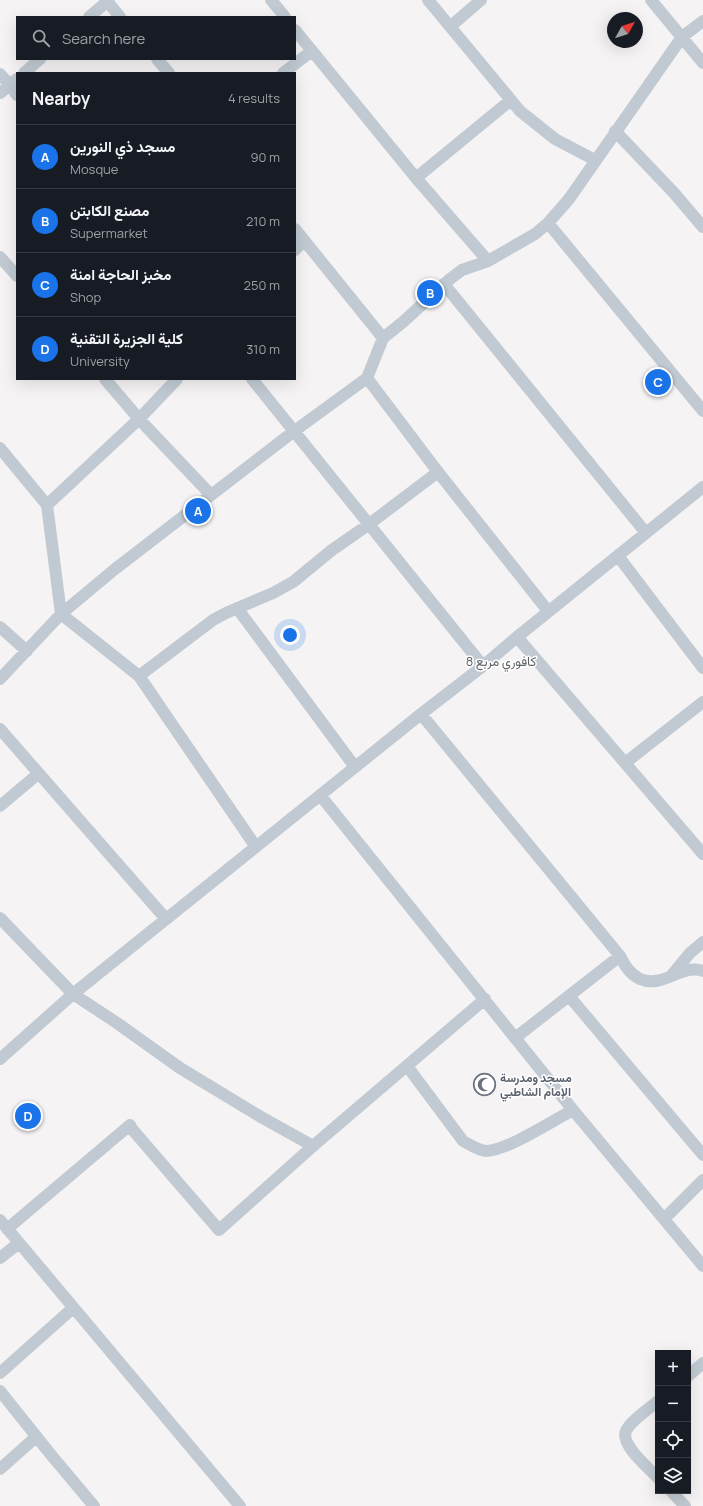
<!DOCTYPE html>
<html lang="en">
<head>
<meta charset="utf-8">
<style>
	:root { --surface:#171b24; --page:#242831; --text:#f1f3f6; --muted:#9ea1a6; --line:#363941; --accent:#1a73e8 }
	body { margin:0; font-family:Manrope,Vazirmatn,sans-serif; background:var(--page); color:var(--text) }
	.controls { position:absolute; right:12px; bottom:12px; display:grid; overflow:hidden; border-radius:0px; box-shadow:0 4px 16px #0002 }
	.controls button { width:36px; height:36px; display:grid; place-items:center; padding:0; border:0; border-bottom:1px solid var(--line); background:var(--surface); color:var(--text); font:20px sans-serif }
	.compass { position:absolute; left:607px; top:12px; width:36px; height:36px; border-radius:50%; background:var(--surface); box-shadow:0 4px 16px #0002; rotate:51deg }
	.you { position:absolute; left:290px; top:635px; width:14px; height:14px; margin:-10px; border:3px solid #fff; border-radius:50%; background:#1a73e8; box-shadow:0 0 0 6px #1a73e833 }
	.badge { display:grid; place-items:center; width:26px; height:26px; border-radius:50%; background:var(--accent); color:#fff; font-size:13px; font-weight:700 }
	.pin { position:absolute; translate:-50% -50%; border:2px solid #fff; box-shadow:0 1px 4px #0006 }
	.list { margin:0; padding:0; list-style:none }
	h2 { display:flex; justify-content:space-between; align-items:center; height:52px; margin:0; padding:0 16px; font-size:17px }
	h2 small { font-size:13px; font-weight:400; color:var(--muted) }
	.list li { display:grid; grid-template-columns:26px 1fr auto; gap:12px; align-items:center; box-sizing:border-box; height:64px; padding:0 16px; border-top:1px solid var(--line) }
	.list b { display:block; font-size:15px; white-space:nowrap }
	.list p { margin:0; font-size:13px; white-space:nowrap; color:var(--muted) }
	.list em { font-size:13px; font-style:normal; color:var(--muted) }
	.icon { flex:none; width:22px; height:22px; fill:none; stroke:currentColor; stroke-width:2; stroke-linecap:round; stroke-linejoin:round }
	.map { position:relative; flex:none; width:703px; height:1506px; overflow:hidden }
	.search { position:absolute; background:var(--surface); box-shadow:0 4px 16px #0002; left:16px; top:16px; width:280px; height:44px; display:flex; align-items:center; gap:10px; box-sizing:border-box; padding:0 14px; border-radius:0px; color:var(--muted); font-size:15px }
	.panel { position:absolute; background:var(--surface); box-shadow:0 4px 16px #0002; left:16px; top:72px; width:280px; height:308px; border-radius:0px }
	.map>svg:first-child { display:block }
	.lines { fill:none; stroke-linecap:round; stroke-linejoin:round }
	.minor { stroke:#c1cad2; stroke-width:12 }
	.labels { text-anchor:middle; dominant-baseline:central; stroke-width:3; stroke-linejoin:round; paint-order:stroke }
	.worship-label { font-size:12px; font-weight:bold; fill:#5b616d; stroke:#fff; text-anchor:start }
	.neighbourhood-label { font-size:13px; fill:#5f6368; stroke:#fff }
</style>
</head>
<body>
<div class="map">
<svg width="703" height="1506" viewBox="0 0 703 1506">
	<rect width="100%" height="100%" fill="#f5f3f3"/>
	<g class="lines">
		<path class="minor" d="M 271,0 L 285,17
			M 428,0 L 520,111 L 555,139 L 595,160
			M 651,0 L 703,63
			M 107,1 L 120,17
			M 89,17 L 109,0
			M 451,26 L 481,0
			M 295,30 L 416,178 L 488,261
			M 157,59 L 169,73
			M 24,73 L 40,59
			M 283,73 L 312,51
			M 0,74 L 10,85 L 17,95
			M 0,93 L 17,79
			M 615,131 L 674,193 L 703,227
			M 416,178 L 511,100
			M 548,223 L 703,411
			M 295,229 L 383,338
			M 295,250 L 304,240
			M 0,257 L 17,276
			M 444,284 L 646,533
			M 367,378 L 438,472 L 548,611
			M 105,379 L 139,419 L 211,495
			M 252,379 L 483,666
			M 0,448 L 47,505 L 61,614 L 139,676 L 256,847
			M 47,505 L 139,419 L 177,379
			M 618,556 L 703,668
			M 237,608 L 355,767
			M 0,627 L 27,651
			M 517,637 L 703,854
			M 139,676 L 213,620 L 226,613 L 273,593 L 293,582 L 332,550 L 368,525 L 438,472
			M 0,679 L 61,614 L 115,569 L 293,432 L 367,378 L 383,338 L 403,322 L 450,279 L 462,270 L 488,261 L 535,234 L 548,223 L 569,199 L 682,37 L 703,21
			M 421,714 L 620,956 C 625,966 630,974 640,979 C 663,989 682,963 703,971
			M 0,729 L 166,919
			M 625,763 L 703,702
			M 320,795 L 573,1110 L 703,1266
			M 0,806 L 38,774
			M 0,918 L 73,994 L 117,1023 L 180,1068 L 261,1117 L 313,1146
			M 671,976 L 690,953 L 703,942
			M 569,996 L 703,1155
			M 515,1038 L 620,956
			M 0,1059 L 73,994 L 421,714 L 483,666 L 517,637 L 703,487
			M 407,1066 L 463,1141 C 471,1145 477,1150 486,1151 C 506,1151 554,1120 573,1110
			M 664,1219 L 703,1180
			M 0,1220 L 240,1506
			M 7,1229 L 130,1125 L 132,1129 L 219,1230 L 313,1146 L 485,999
			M 0,1258 L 19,1243
			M 0,1373 L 73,1308
			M 688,1376 L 703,1363
			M 0,1391 L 52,1456 L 94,1506
			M 658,1401 C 650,1408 630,1421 626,1431 C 620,1445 649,1468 658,1478
			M 0,1469 L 36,1437
			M 671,1491 L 685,1506"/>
	</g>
	<defs>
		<symbol id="mosque-ring" viewBox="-11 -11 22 22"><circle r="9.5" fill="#fff" stroke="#6b7280" stroke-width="1.5"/><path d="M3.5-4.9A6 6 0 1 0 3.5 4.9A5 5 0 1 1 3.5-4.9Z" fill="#6b7280"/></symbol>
	</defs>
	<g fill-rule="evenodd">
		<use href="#mosque-ring" x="472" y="1072" width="25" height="25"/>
	</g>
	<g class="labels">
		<g class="worship-label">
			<text x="500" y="1077">مسجد ومدرسة<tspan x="500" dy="14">الإمام الشاطبي</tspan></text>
		</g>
		<g class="neighbourhood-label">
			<text x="501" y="661">كافوري مربع 8</text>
		</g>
	</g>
</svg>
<div class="controls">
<button>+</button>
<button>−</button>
<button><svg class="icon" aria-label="locate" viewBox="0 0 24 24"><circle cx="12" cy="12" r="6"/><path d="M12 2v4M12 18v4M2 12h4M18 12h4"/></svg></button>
<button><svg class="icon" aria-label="layers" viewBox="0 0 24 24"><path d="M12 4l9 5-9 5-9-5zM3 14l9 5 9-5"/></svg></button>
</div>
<svg class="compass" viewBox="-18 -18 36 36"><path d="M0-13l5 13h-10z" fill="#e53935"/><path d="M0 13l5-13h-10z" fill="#9ea1a6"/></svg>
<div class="you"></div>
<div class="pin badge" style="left:198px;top:511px">A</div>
<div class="pin badge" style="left:430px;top:293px">B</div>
<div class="pin badge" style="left:658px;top:382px">C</div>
<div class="pin badge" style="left:28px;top:1116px">D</div>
<div class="search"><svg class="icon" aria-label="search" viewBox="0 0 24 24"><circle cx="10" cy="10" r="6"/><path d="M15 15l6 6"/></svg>Search here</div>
<section class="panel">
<h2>Nearby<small>4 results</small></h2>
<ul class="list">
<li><span class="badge">A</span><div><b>مسجد ذي النورين</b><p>Mosque</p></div><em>90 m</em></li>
<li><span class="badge">B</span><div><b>مصنع الكابتن</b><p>Supermarket</p></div><em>210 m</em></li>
<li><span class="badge">C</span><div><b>مخبز الحاجة امنة</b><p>Shop</p></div><em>250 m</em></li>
<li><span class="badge">D</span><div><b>كلية الجزيرة التقنية</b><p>University</p></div><em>310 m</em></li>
</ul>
</section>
</div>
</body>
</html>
